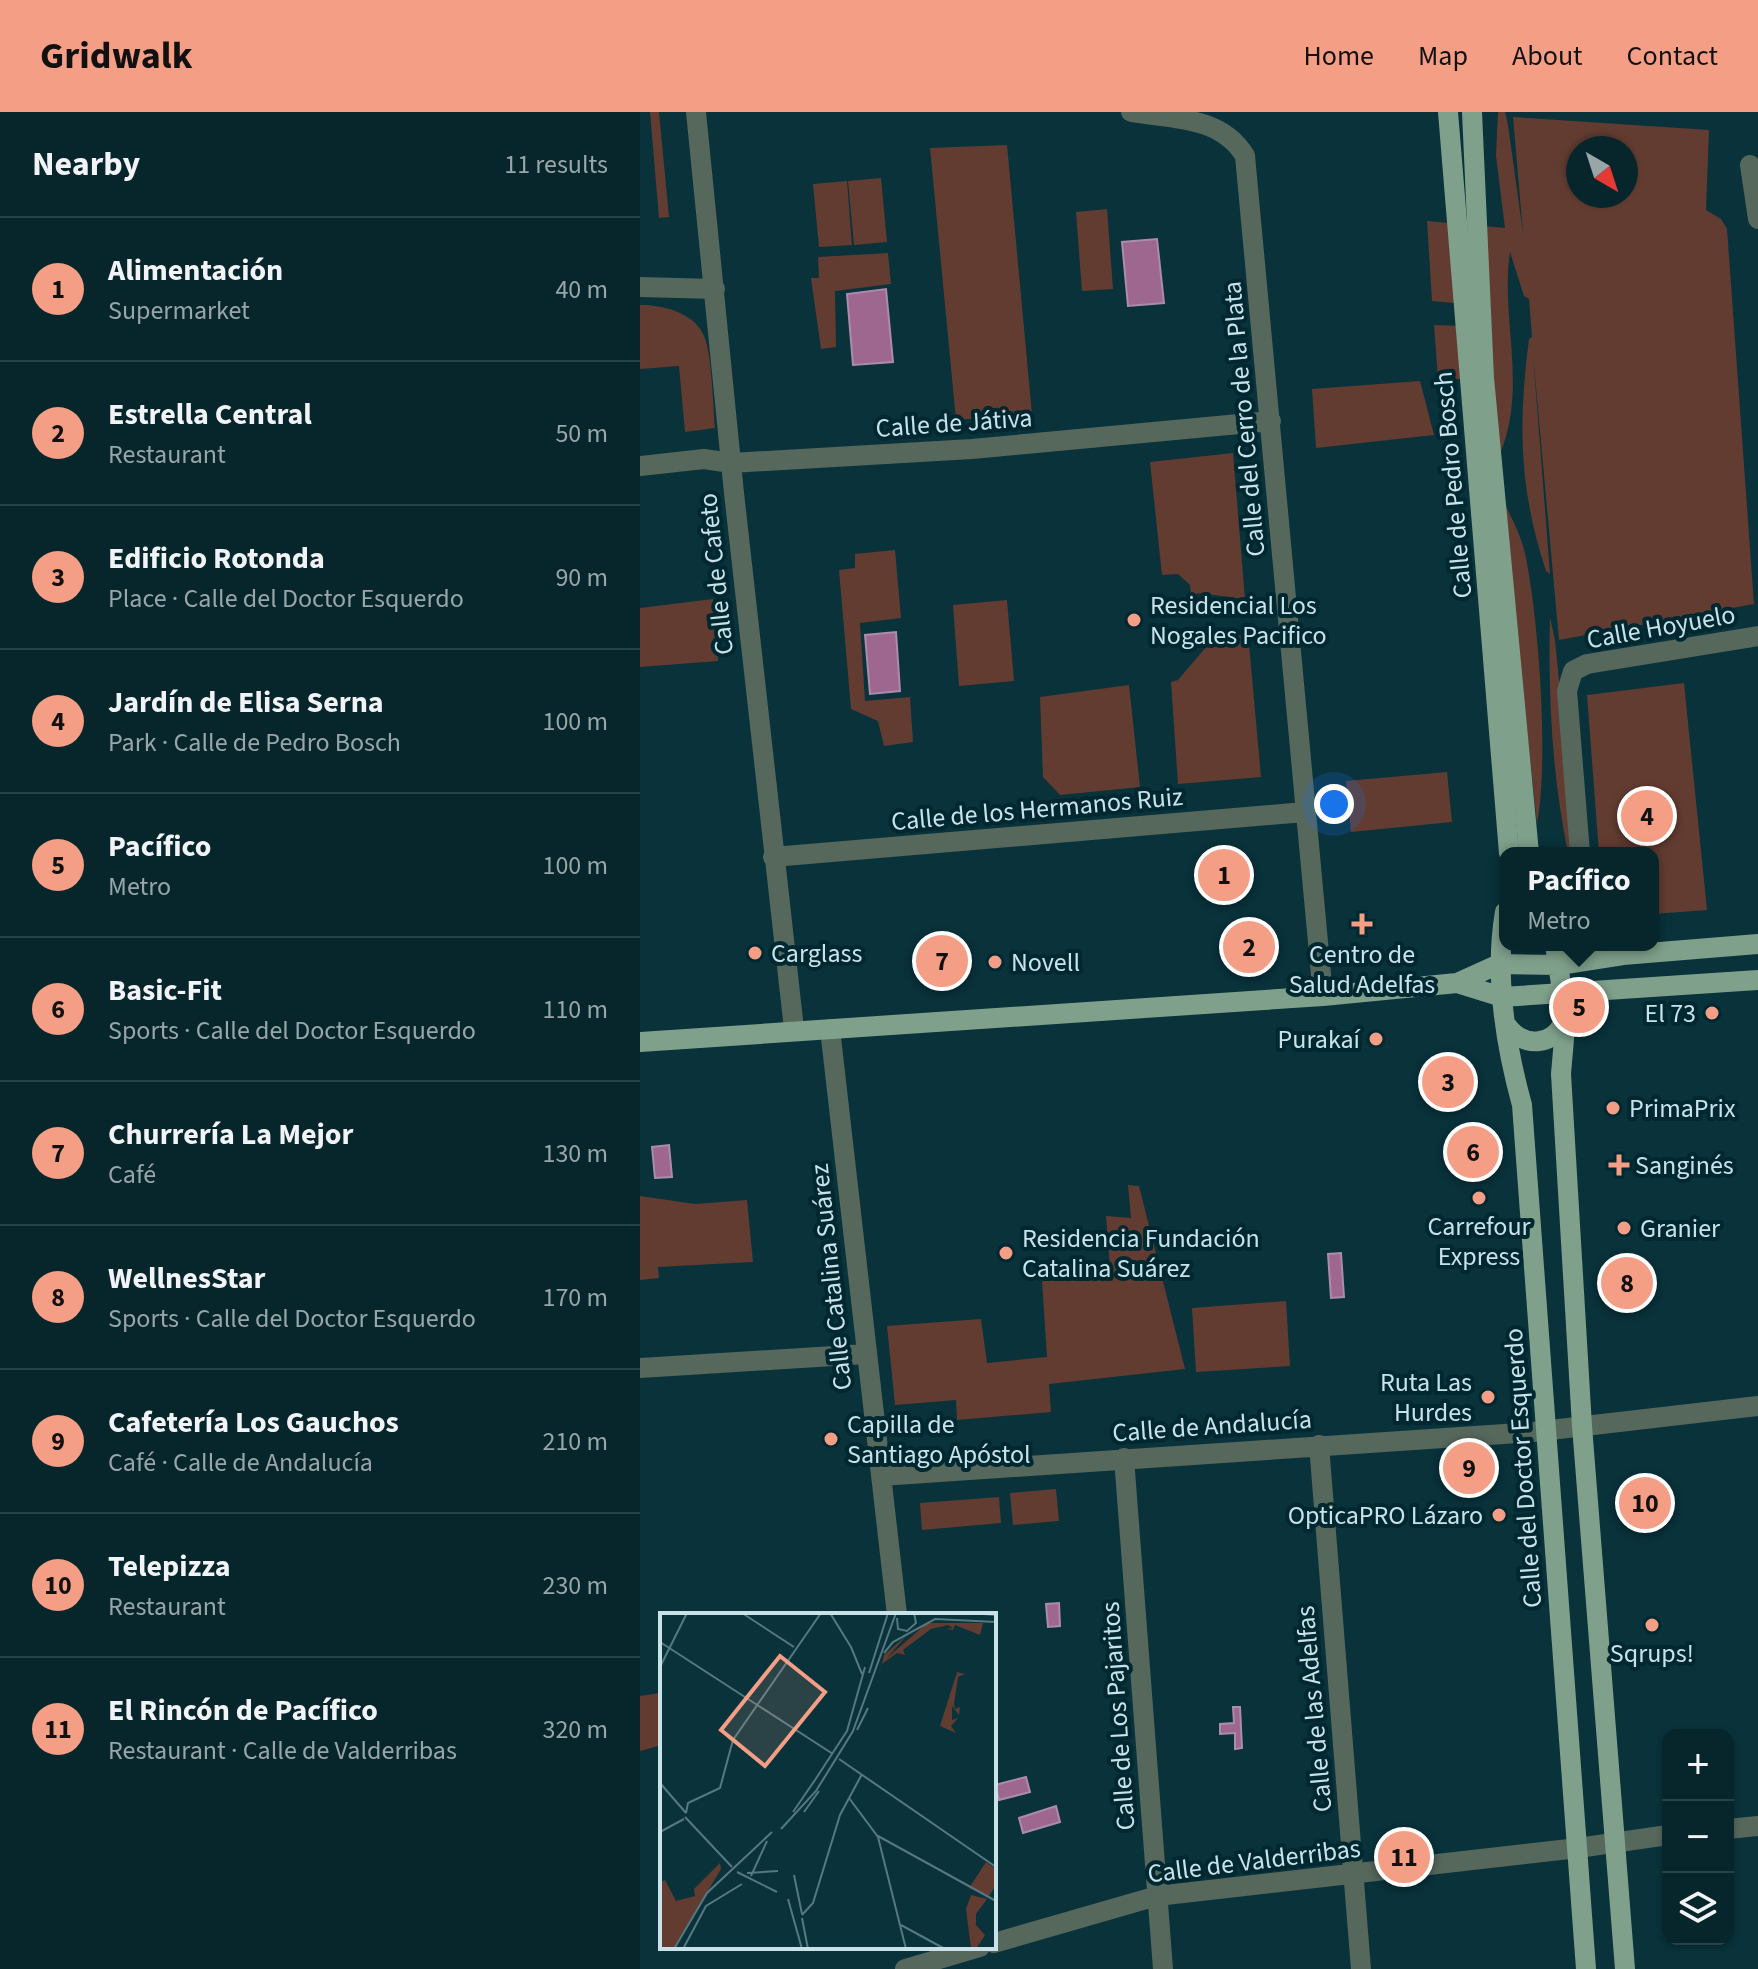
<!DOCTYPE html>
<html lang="en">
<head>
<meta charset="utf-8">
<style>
	:root { --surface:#07262c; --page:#153238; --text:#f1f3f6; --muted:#98a5a9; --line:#284348; --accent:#f49e86 }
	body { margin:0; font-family:"Source Sans 3",sans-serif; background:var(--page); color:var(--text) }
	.controls { position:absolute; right:24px; bottom:24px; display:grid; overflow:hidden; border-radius:16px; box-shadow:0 2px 6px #0004 }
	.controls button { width:72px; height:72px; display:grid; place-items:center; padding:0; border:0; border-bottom:2px solid var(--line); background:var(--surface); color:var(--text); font:40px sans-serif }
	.compass { position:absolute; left:926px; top:24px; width:72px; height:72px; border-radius:50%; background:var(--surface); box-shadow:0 2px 6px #0004; rotate:141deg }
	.you { position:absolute; left:694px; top:692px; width:28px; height:28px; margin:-20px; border:6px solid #fff; border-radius:50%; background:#1a73e8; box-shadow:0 0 0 12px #1a73e833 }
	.badge { display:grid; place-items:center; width:52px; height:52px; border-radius:50%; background:var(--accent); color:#111; font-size:26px; font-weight:700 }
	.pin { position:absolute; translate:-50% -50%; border:4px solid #fff; box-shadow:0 2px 8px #0006 }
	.popup { position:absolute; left:859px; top:735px; width:160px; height:104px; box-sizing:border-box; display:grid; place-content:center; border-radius:16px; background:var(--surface); filter:drop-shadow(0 2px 6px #0005); font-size:26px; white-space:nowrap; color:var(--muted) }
	.popup b { font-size:30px; color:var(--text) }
	.popup::after { content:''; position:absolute; left:50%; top:100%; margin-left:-16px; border:16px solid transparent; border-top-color:var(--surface) }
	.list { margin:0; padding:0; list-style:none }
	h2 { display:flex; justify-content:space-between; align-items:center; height:104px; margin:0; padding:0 32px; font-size:34px }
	h2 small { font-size:26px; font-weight:400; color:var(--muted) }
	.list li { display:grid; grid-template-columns:52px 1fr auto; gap:24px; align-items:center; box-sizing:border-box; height:144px; padding:0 32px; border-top:2px solid var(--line) }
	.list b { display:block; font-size:30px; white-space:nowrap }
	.list p { margin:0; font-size:26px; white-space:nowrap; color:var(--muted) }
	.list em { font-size:26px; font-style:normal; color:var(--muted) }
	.icon { flex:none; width:44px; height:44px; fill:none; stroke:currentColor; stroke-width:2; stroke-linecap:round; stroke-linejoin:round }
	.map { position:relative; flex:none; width:1118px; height:1857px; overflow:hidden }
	header { display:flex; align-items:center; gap:48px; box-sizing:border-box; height:112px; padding:0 40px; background:var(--accent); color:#111 }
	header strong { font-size:38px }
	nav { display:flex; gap:44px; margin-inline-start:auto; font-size:28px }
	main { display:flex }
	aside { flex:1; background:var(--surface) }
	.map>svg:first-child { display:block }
	.green { fill:#623c31; fill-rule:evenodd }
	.water { fill:#9e6790; stroke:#ab8cab; stroke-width:2 }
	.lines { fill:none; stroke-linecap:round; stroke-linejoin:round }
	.minor { stroke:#56675c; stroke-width:20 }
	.major { stroke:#7fa08b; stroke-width:20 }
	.major-bridge { stroke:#7fa08b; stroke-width:20 }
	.poi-dot { fill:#f49e86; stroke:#002831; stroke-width:3 }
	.labels { text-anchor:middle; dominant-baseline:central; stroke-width:8; stroke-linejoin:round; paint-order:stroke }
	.street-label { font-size:26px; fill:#c9e2ea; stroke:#002831 }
	.poi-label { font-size:26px; fill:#c9e2ea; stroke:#002831; text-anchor:start }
	.inset-road { fill:none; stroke:#567881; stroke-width:2 }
	.view { fill:#f49e86; fill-opacity:0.15; stroke:#f49e86; stroke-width:4 }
	.inset-edge { fill:none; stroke:#c9e2ea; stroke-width:4 }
</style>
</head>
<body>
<header>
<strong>Gridwalk</strong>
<nav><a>Home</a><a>Map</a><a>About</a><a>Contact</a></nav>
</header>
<main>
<aside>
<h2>Nearby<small>11 results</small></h2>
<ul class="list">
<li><span class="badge">1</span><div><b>Alimentación</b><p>Supermarket</p></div><em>40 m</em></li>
<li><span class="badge">2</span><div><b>Estrella Central</b><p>Restaurant</p></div><em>50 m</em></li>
<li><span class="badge">3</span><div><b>Edificio Rotonda</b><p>Place · Calle del Doctor Esquerdo</p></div><em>90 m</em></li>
<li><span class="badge">4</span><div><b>Jardín de Elisa Serna</b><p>Park · Calle de Pedro Bosch</p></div><em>100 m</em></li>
<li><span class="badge">5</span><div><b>Pacífico</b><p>Metro</p></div><em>100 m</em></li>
<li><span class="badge">6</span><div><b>Basic-Fit</b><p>Sports · Calle del Doctor Esquerdo</p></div><em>110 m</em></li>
<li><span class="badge">7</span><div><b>Churrería La Mejor</b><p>Café</p></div><em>130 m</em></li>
<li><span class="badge">8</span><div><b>WellnesStar</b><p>Sports · Calle del Doctor Esquerdo</p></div><em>170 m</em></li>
<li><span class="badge">9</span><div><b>Cafetería Los Gauchos</b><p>Café · Calle de Andalucía</p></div><em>210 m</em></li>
<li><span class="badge">10</span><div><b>Telepizza</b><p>Restaurant</p></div><em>230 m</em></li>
<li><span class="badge">11</span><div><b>El Rincón de Pacífico</b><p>Restaurant · Calle de Valderribas</p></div><em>320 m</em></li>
</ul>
</aside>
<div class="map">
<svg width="1118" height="1857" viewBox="0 0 1118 1857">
	<rect width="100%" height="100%" fill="#09323b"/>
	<path class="green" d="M 10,0 L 19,0 L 29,105 L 19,106 Z
		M 858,0 L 865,0 L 868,13 L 883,121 L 873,5 L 1069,18 L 1066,98 L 1081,107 L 1087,117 L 1114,492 L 919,528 L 893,242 L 910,462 L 906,459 C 879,377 878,312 889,227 L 892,225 L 889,187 L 884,184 L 870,140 C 860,206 888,274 860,342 L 853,267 L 798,267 L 794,213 L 849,215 L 848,194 L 792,189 L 787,109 L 865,116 L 856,44 ZM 938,36 L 986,36 L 986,84 L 938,84 Z
		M 367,33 L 392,302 L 316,308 L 290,36 Z
		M 241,66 L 247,130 L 214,133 L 208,69 Z
		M 207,69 L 212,133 L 179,135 L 173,72 Z
		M 467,97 L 473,177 L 442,179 L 436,100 Z
		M 248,141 L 251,172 L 195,179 L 196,235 L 181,237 L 171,166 L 179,166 L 178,145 Z
		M 0,193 C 22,193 54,200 64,224 C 72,241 73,295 75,316 L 45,320 L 39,254 L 0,257 Z
		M 780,269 L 794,323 L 676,336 L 672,277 Z
		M 593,341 L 605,487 L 559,481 L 551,484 L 550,473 L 538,462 L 522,463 L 510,350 Z
		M 863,388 C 872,407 882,425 886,446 C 899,511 909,648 897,712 Z
		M 255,438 L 261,506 L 220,511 L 225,589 L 270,585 L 273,630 L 244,634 L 238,609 L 211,597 L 199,458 L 215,456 L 215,442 Z
		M 73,487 L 78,549 L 0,555 L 0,496 Z
		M 367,488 L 374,569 L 319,574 L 313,493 Z
		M 910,505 L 915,528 L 936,741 L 928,741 C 912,663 908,585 910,505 Z
		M 608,521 L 621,665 L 538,672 L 531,570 L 538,568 L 567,534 Z
		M 1044,571 L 1067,798 L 1013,802 L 1013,741 L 959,741 L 947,583 Z
		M 489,573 L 500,675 L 420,683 L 403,665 L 400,585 Z
		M 807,660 L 812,710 L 711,720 L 706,669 Z
		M 488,1073 L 499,1074 L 545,1257 L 409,1272 L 411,1300 L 317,1308 L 316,1288 L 255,1293 L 247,1214 L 341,1207 L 347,1251 L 407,1245 L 402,1169 L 471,1168 L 466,1104 L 491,1106 Z
		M 0,1084 L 55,1092 L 107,1088 L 113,1150 L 18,1155 L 19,1166 L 0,1168 Z
		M 646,1189 L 650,1254 L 556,1260 L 552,1196 Z
		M 416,1377 L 419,1409 L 373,1413 L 370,1381 Z
		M 359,1385 L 361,1411 L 282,1418 L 280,1391 Z
		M 20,1581 L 22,1633 L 0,1639 L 0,1584 Z"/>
	<path class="water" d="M 517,127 L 524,191 L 488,194 L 482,130 Z
		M 246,177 L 253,250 L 213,253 L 207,182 Z
		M 256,520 L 260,579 L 230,582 L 225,523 Z
		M 29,1033 L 32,1065 L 15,1066 L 12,1035 Z
		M 701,1141 L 704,1185 L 691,1186 L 688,1142 Z
		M 419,1491 L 420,1514 L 408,1515 L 406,1492 Z
		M 593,1595 L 600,1595 L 602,1636 L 595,1637 L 595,1621 L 580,1622 L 580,1612 L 594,1611 Z
		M 386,1665 L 390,1680 L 359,1688 L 355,1673 Z
		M 416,1694 L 420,1710 L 383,1721 L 379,1706 Z"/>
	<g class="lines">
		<path class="minor" d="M 56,0 L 94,381 L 154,917
			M 491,0 C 533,7 581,4 605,44 L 683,884
			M 1110,53 L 1118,107
			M 0,175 L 75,177
			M 0,354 L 64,347 L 91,351 L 332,337 L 631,309
			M 940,741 L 927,579 L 933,559 L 947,552 L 1118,524
			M 133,745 L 665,700
			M 919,853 L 935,833
			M 190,917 L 257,1503
			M 0,1256 L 225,1242
			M 679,1333 L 721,1857
			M 484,1346 L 523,1857
			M 241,1364 L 893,1320 L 1118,1294
			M 1088,1717 L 1118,1714
			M 354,1831 L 517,1784 L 938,1736 L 1028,1723
			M 265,1857 L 340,1835"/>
		<path class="major" d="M 808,0 L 869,741
			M 865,800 C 854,864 865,931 882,993 L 946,1857
			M 915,833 L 926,904 L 921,962 L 942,1314 L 985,1857
			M 817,871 L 862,885 L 1118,868
			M 867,914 C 884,937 916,934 925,906
			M 0,930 L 683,884 L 817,871 L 859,852 L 919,853 L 983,843 L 1118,832"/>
		<path class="major-bridge" d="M 832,0 L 844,266 L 889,741"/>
	</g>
	<g class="poi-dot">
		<circle cx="494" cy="508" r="8"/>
		<path d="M718 800h8v8h8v8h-8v8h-8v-8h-8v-8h8z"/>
		<circle cx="115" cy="841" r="8"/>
		<circle cx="355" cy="850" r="8"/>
		<circle cx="1072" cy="901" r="8"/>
		<circle cx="736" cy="927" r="8"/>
		<circle cx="973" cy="996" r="8"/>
		<path d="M975 1041h8v8h8v8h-8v8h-8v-8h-8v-8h8z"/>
		<circle cx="839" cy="1086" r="8"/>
		<circle cx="984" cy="1116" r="8"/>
		<circle cx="366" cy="1141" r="8"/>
		<circle cx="848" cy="1285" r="8"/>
		<circle cx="191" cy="1327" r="8"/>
		<circle cx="859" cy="1403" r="8"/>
		<circle cx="1012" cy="1513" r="8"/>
	</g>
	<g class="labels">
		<g class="street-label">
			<text transform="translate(604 307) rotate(-95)">Calle del Cerro de la Plata</text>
			<text transform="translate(314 311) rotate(-4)">Calle de Játiva</text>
			<text transform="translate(813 373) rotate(-95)">Calle de Pedro Bosch</text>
			<text transform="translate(76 462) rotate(-96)">Calle de Cafeto</text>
			<text transform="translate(1021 515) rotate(-10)">Calle Hoyuelo</text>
			<text transform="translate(397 697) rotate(-5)">Calle de los Hermanos Ruiz</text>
			<text transform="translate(191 1165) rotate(-96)">Calle Catalina Suárez</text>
			<text transform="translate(572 1314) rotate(-4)">Calle de Andalucía</text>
			<text transform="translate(883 1356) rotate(-94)">Calle del Doctor Esquerdo</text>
			<text transform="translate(674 1597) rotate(-95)">Calle de las Adelfas</text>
			<text transform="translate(478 1604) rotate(-94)">Calle de Los Pajaritos</text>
			<text transform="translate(614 1749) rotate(-7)">Calle de Valderribas</text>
		</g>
		<g class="poi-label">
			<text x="510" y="493">Residencial Los<tspan x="510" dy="30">Nogales Pacifico</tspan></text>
			<text x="131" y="841">Carglass</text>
			<text x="722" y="842" text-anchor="middle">Centro de<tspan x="722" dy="30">Salud Adelfas</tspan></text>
			<text x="371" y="850">Novell</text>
			<text x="1056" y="901" text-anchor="end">El 73</text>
			<text x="720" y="927" text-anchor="end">Purakaí</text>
			<text x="989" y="996">PrimaPrix</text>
			<text x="995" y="1053">Sanginés</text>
			<text x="839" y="1114" text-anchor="middle">Carrefour<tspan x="839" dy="30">Express</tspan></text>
			<text x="1000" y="1116">Granier</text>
			<text x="382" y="1126">Residencia Fundación<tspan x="382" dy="30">Catalina Suárez</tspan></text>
			<text x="832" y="1270" text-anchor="end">Ruta Las<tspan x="832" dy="30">Hurdes</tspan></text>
			<text x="207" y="1312">Capilla de<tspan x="207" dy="30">Santiago Apóstol</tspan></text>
			<text x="843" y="1403" text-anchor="end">OpticaPRO Lázaro</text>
			<text x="1012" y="1541" text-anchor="middle">Sqrups!</text>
		</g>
	</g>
	<g transform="translate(20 1501)">
		<rect width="336" height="336" fill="#09323b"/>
		<path d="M 267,10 L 323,10 L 320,22 L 295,12 L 293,17 L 286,16 L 293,15 L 288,12 L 271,16 L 243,37 L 245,42 L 237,40 L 222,51 L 214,84 L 224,42 L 247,22 L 227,45 ZM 297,59 L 305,61 L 298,64 L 294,91 L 295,96 L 300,94 L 299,102 L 292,93 L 292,107 L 298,105 L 291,113 L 296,120 L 280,113 ZM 326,249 L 336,256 L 336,272 L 329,283 L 309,275 ZM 60,250 L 61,256 L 13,336 L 0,336 L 0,269 L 5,267 L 16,288 L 35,283 L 34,276 ZM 311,282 L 327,286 L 316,301 L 316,312 L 325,322 L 316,336 L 311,336 L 306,296 Z" fill="#623c31"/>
		<path class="inset-road" d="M 82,0 L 134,34M 170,0 L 191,34M 310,0 L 336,2M 237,5 L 238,16 L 247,18 L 256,10 L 254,0M 0,29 L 173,141M 191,34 L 202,61M 224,40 L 233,29 L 275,6 L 336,9M 0,54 L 27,0M 209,60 L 228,0M 197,117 L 208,95M 187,118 L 205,54M 179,146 L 336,254M 155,167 L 187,118M 0,170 L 26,200M 189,185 L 218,224 L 246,336M 133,199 L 155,167M 144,199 L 159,178M 26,200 L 28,190 L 60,175 L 73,127 L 161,0M 25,204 L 72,254M 121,216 L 156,178 L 193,118 L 236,0M 0,219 L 24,206M 218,223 L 336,288M 77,259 L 117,279M 87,260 L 118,258M 134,262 L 142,301M 91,263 L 107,228M 128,286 L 142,336M 142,302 L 153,290 L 180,202 L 202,161M 142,305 L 148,336M 241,312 L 285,336M 14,336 L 47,280 L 112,219M 23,336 L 46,293 L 82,271"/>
		<path class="view" d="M 120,43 L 165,79 L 105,153 L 61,117 Z"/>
		<rect width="336" height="336" class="inset-edge"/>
	</g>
</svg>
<div class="controls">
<button>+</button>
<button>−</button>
<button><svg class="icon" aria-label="layers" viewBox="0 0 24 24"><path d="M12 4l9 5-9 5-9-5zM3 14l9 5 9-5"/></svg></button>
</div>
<svg class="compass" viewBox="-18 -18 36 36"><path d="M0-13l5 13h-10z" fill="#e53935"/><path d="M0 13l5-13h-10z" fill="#98a5a9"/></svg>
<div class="you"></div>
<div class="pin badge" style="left:584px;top:763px">1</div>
<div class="pin badge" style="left:609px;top:835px">2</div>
<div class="pin badge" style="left:808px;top:970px">3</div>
<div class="pin badge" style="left:1007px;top:704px">4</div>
<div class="pin badge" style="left:939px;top:895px">5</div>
<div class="popup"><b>Pacífico</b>Metro</div>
<div class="pin badge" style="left:833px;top:1040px">6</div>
<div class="pin badge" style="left:302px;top:849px">7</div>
<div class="pin badge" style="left:987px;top:1171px">8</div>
<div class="pin badge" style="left:829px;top:1356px">9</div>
<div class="pin badge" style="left:1005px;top:1391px">10</div>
<div class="pin badge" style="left:764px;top:1745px">11</div>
</div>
</main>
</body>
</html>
